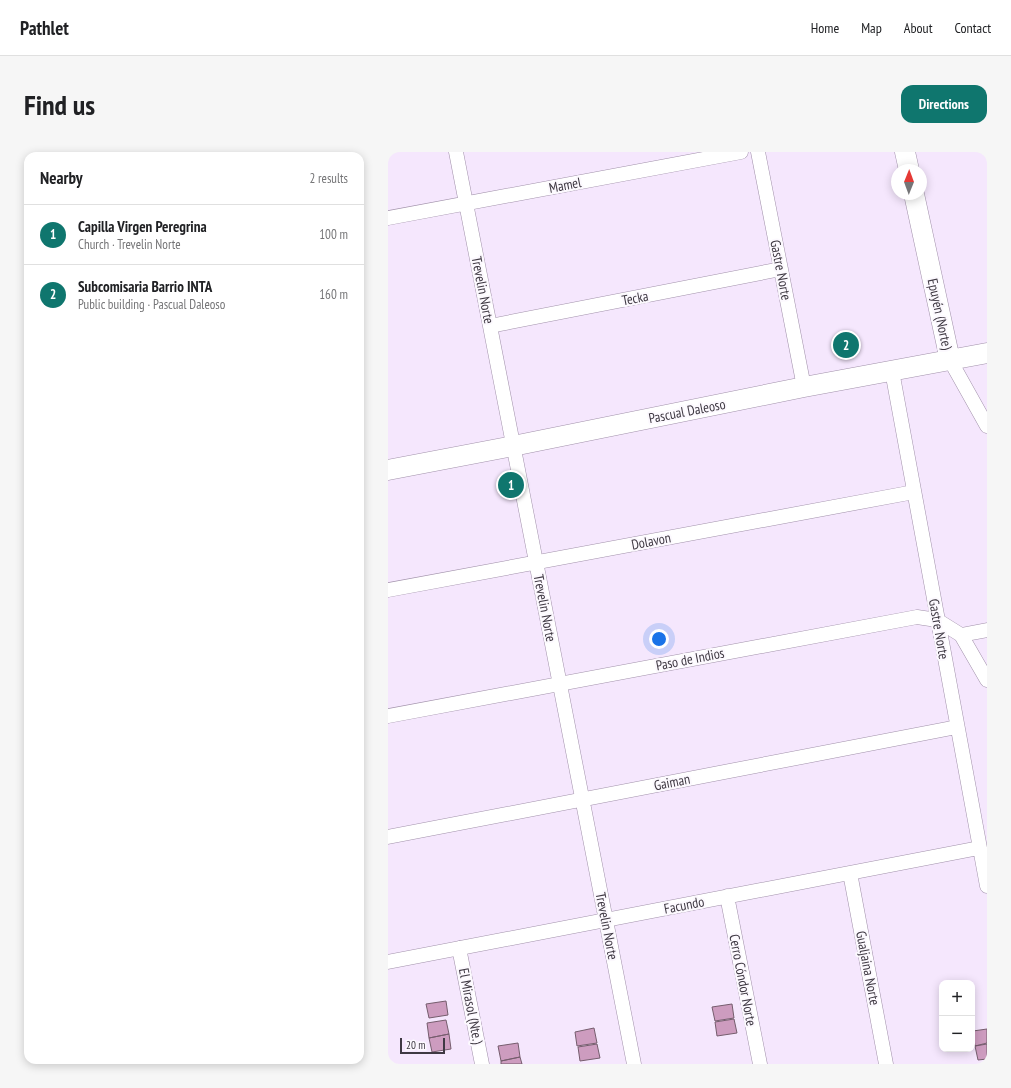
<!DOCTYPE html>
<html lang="en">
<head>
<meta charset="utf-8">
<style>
	:root { --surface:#fff; --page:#f6f6f6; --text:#202124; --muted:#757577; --line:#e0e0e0; --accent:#0f766e }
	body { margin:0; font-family:"PT Sans Narrow",sans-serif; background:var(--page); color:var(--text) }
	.controls { position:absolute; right:12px; bottom:12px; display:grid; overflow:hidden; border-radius:8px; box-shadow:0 2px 10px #0003 }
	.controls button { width:36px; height:36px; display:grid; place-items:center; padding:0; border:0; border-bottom:1px solid var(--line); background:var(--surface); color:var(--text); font:20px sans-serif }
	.compass { position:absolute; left:503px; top:12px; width:36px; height:36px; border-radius:50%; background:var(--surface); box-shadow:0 2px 10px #0003; rotate:1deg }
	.scale { position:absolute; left:12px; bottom:10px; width:45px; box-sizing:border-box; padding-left:4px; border:2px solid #3f3943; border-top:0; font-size:11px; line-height:14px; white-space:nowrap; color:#3f3943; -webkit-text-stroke:3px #fcf9fe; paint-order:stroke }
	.you { position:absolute; left:271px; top:487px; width:14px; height:14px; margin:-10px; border:3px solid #fff; border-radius:50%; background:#1a73e8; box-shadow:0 0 0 6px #1a73e833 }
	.badge { display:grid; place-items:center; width:26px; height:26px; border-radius:50%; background:var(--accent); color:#fff; font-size:13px; font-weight:700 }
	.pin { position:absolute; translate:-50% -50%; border:2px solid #fff; box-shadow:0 1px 4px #0006 }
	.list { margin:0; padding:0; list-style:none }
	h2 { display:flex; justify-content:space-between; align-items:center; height:52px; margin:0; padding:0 16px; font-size:17px }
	h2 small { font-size:13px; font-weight:400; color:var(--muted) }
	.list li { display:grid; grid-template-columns:26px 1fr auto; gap:12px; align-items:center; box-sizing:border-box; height:60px; padding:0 16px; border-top:1px solid var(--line) }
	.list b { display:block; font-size:15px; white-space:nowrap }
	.list p { margin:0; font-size:13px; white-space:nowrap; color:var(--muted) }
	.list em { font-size:13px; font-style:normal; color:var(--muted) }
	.map { position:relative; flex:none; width:599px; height:912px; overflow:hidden; border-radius:12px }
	header { display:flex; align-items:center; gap:24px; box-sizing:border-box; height:56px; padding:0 20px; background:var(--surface); border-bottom:1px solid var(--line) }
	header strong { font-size:19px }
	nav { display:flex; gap:22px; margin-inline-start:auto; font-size:14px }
	.intro { display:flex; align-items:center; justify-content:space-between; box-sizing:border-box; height:96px; padding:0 24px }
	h1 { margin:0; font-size:28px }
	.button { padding:10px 18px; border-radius:12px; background:var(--accent); color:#fff; font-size:14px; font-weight:700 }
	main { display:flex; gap:24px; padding:0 24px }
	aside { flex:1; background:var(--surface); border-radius:12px; box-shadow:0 2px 10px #0003 }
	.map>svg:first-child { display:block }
	.building { fill:#cd9cbf; stroke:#755d6d }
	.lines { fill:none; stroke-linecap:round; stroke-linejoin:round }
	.street-casing { stroke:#a191aa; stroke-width:15 }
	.secondary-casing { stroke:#a191aa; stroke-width:21 }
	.street { stroke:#fff; stroke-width:14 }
	.secondary { stroke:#fff; stroke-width:20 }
	.labels { text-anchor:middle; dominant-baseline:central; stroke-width:4; stroke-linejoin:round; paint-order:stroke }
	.street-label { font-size:14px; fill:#3f3943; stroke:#fcf9fe }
</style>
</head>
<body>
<header>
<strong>Pathlet</strong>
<nav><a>Home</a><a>Map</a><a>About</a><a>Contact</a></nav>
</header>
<div class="intro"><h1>Find us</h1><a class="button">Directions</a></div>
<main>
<aside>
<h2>Nearby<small>2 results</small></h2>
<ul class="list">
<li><span class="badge">1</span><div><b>Capilla Virgen Peregrina</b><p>Church · Trevelin Norte</p></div><em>100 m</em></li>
<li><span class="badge">2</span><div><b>Subcomisaria Barrio INTA</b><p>Public building · Pascual Daleoso</p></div><em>160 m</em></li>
</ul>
</aside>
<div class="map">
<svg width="599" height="912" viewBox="0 0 599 912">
	<rect width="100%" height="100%" fill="#f5e7fd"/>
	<path class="building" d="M 58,849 L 60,863 L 41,866 L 38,852 Z
		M 344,852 L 346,866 L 327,869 L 324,855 Z
		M 346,867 L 349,881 L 329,884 L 327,870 Z
		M 58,868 L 61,882 L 41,886 L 39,871 Z
		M 206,876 L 209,891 L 189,894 L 187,880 Z
		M 599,877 L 599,891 L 587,894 L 585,879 Z
		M 61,882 L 63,897 L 44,900 L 41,886 Z
		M 130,891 L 132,905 L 113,909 L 110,894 Z
		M 209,892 L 212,906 L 192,909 L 190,895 Z
		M 599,892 L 599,907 L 590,908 L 587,894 Z
		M 132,905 L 134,912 L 113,912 L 113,909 Z"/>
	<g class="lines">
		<defs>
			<path id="street" d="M 68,0 L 246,912
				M 370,0 L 416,235
				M 0,66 L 353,0
				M 102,174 L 393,117
				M 562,208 L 599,274
				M 504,219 L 599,734
				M 0,438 L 526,340
				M 573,483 L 599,528
				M 0,564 L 529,465 L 549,468 L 573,483 L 599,478
				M 0,685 L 569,575
				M 462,721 L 498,912
				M 339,744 L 372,912
				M 71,796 L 94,912
				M 0,810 L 591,696"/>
			<path id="secondary" d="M 517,0 L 521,18
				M 526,42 L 562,208
				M 0,318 L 125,294 L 416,235 L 599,201"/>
		</defs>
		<use href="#street" class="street-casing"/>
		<use href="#secondary" class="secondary-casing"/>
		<use href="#street" class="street"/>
		<use href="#secondary" class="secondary"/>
	</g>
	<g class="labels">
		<g class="street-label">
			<text transform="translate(177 33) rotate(-11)">Mamel</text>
			<text transform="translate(393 118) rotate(79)">Gastre Norte</text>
			<text transform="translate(95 138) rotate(79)">Trevelin Norte</text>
			<text transform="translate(247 146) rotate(-11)">Tecka</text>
			<text transform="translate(552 162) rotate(78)">Epuyén (Norte)</text>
			<text transform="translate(299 259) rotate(-11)">Pascual Daleoso</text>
			<text transform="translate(263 389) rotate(-11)">Dolavon</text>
			<text transform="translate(157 456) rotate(79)">Trevelin Norte</text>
			<text transform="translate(551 477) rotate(80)">Gastre Norte</text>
			<text transform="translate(302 507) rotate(-11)">Paso de Indios</text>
			<text transform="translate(284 630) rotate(-11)">Gaiman</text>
			<text transform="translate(296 753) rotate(-11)">Facundo</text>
			<text transform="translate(219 774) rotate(79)">Trevelin Norte</text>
			<text transform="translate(480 816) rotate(79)">Gualjaina Norte</text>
			<text transform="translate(355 828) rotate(79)">Cerro Cóndor Norte</text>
			<text transform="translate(83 854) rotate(79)">El Mirasol (Nte.)</text>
		</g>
	</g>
</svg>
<div class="controls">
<button>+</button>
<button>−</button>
</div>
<svg class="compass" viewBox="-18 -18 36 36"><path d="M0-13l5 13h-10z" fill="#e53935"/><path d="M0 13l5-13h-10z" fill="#757577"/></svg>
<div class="scale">20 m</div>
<div class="you"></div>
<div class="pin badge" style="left:123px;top:333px">1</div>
<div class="pin badge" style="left:458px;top:193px">2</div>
</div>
</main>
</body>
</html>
